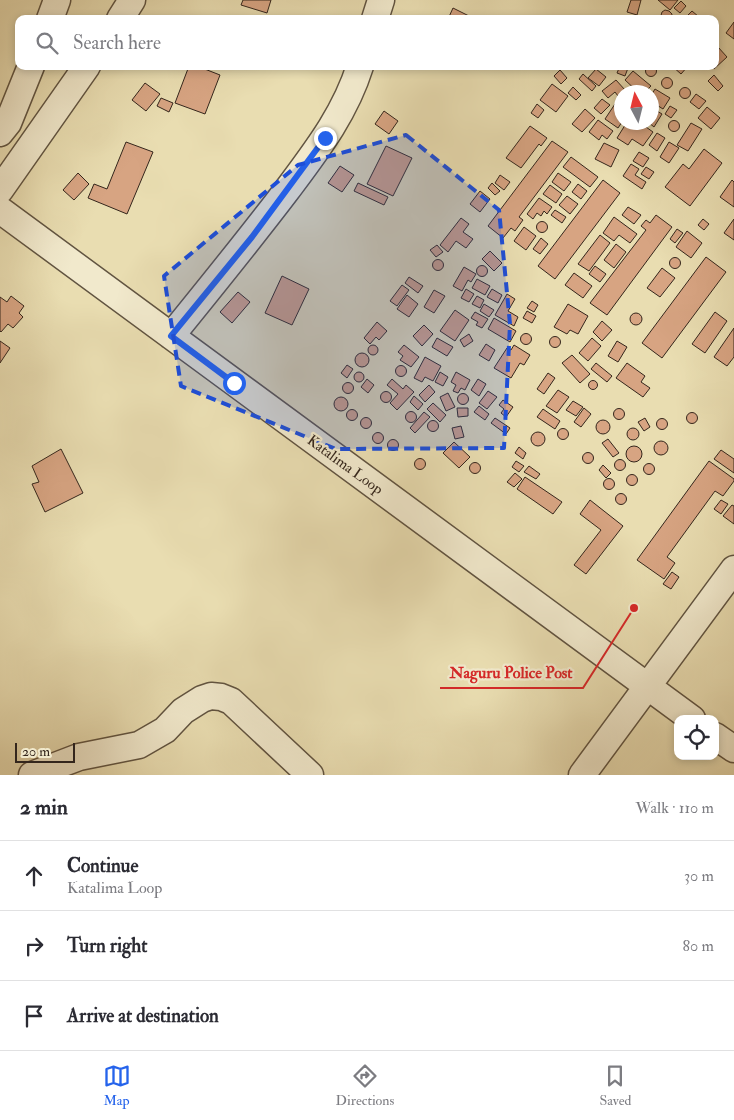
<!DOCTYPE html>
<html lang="en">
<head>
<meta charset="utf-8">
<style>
	:root { --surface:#fff; --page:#f7f7f7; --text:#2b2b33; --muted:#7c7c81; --line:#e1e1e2; --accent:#2563eb }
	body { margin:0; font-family:"IM FELL Double Pica",serif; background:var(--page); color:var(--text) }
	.controls { position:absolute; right:15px; bottom:15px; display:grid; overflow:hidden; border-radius:10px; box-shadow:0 2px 8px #0003 }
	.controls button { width:45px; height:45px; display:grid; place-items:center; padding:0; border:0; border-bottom:1px solid var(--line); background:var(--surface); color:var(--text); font:25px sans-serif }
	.compass { position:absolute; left:614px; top:85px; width:45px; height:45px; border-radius:50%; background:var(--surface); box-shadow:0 2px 8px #0003; rotate:353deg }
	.scale { position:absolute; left:15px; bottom:12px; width:60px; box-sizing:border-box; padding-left:5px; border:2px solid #34261c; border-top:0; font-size:14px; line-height:18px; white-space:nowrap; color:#34261c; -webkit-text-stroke:4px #f1e9cc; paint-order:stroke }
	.stop { position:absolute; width:15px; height:15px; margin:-11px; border:4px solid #2563eb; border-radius:50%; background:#fff }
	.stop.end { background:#2563eb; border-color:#fff; box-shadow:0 1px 5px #0008 }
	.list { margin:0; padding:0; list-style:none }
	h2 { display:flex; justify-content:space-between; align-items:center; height:65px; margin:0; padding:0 20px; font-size:21px }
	h2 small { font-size:16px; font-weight:400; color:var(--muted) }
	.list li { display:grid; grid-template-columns:32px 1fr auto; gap:15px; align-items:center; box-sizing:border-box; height:70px; padding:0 20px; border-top:1px solid var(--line) }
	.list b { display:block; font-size:19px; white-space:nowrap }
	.list p { margin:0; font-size:16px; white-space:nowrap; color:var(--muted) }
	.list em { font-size:16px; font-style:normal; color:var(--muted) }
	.icon { flex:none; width:28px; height:28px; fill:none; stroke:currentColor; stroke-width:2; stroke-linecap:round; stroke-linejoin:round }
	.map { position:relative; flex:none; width:734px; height:775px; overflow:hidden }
	.search { position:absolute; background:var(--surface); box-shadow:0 2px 8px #0003; left:15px; right:15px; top:15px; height:55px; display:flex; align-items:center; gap:12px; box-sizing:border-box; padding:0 18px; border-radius:10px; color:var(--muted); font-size:19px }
	.sheet { height:275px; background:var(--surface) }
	nav { display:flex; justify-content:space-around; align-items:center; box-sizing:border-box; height:70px; border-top:1px solid var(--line); background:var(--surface); font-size:14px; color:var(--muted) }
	nav a { display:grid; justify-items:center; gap:2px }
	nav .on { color:var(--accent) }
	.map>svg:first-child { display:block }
	.building { fill:#d7a482; stroke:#34261c }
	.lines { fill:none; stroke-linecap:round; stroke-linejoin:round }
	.minor-casing { stroke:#615441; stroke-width:29 }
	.minor { stroke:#f1e9cc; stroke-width:26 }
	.route { stroke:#2563eb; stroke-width:6 }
	.marked { fill:#1d4ed8; fill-opacity:0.2; stroke:#1d4ed8; stroke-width:4; stroke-dasharray:10 6; stroke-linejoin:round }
	.labels { text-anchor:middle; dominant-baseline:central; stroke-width:4.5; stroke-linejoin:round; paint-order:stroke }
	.street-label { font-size:15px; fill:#34261c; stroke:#f1e9cc }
	.leader { fill:none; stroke:#d62828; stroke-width:2 }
	.callout-dot { fill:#d62828; stroke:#f1e9cc; stroke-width:2 }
	.callout-label { font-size:16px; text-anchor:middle; font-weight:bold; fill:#d62828; stroke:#f1e9cc; stroke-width:4.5; stroke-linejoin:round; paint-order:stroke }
</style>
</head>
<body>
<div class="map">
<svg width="734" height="775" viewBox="0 0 734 775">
	<rect width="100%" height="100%" fill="#e9ddb1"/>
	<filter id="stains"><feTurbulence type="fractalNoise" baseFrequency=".004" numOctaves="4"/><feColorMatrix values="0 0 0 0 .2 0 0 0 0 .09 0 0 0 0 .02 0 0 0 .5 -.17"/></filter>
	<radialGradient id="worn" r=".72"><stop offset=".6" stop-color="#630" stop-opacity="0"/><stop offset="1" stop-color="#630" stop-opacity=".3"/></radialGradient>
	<path class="building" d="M 243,0 L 271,0 L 267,13 L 241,5 Z
		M 631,0 L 641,0 L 637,15 L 627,12 Z
		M 658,0 L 678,0 L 670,10 Z
		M 681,1 L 686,6 L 680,13 L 674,8 Z
		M 453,8 L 475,19 L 448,19 Z
		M 665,10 L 669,11 L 672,14 L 671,19 L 660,19 L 662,12 Z
		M 692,11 L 699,17 L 697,19 L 684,19 Z
		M 734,22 L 734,39 L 726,33 Z
		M 718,47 L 727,57 L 714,69 L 711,66 L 715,66 L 715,49 Z
		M645.5 71a5.5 5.5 0 1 1 11 0a5.5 5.5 0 1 1-11 0Z
		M 189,66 L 197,66 L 220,75 L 205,114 L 175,103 Z
		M 620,66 L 628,68 L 625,76 L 617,73 Z
		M 672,66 L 688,66 L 681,74 Z
		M 596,69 L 606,77 L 599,86 L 588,78 Z
		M 560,70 L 567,78 L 561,84 L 554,76 Z
		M 633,71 L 651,86 L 645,92 L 638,92 L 625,80 Z
		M 583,74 L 596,86 L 592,91 L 579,79 Z
		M 714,75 L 723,86 L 718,91 L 708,81 Z
		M661.5 83a5.5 5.5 0 1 1 11 0a5.5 5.5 0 1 1-11 0Z
		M 616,80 L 625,90 L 618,96 L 615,92 L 608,98 L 602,91 Z
		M 145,83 L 160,94 L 146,111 L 132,100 Z
		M 552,84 L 568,96 L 556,112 L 540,100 Z
		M 573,87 L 581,95 L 576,100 L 568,93 Z
		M679.5 93a5.5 5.5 0 1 1 11 0a5.5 5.5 0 1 1-11 0Z
		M 655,89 L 670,98 L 663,109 L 652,102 L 652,94 Z
		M 696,94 L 706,101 L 699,109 L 690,102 Z
		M 161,98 L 173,103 L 169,112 L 157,106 Z
		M 602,99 L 610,105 L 601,114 L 594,108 Z
		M 537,104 L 544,110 L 538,118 L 531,113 Z
		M 615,104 L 621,109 L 618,113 L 622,116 L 622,122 L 618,128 L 605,119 Z
		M 670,106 L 677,110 L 671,118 L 665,114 Z
		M 707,107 L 720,118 L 711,129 L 698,118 Z
		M 652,108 L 662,114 L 654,127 L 648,122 L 652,122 Z
		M 585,109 L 595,118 L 582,132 L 572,124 Z
		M 384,111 L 398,121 L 389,134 L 375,124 Z
		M 598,120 L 613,131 L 607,139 L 602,135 L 599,140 L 589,132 Z
		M668.5 126a5.5 5.5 0 1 1 11 0a5.5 5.5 0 1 1-11 0Z
		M 627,122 L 639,122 L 653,132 L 643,146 L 632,139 L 628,145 L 617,138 Z
		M 691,123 L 702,129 L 688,151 L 677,145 Z
		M 530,126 L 547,138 L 541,146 L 539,144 L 521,168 L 506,158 Z
		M 657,133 L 665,138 L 657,151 L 649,145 Z
		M 552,141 L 568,152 L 519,217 L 523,220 L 515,231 L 511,228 L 503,238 L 488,226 Z
		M 126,142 L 153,152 L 127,214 L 88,198 L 94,184 L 107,189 Z
		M 669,142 L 679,148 L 669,163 L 660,157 Z
		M 604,143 L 619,150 L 611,167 L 595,159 Z
		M 386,146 L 412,158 L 393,196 L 367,184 Z
		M 704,149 L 722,163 L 690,206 L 665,187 L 683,164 L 689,169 Z
		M 639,152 L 649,158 L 643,167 L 633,161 Z
		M 571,157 L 598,177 L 590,187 L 563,167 Z
		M 631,164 L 639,169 L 635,175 L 646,182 L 642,189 L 623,176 Z
		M 340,166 L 354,175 L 342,192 L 328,183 Z
		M 646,167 L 654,172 L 649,179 L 641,174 Z
		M 78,173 L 89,184 L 74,200 L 63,190 Z
		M 558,173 L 571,182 L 564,191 L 552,182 Z
		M 500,175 L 510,182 L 504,190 L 495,183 Z
		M 603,180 L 620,193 L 555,279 L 538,266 Z
		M 732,180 L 734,182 L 734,207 L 720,197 Z
		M 358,183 L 388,197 L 384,205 L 354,191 Z
		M 492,183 L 500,191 L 495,195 L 488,188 Z
		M 578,184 L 587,191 L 581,199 L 572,192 Z
		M 550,185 L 562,194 L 556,203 L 543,194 Z
		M 480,191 L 490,199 L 480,212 L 470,204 Z
		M 567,196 L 578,204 L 570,214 L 559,205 Z
		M 539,198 L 552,207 L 547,214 L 544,211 L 541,216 L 537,213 L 533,219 L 527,214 Z
		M 628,207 L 641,215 L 634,224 L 622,215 Z
		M 555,210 L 566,217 L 562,223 L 551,215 Z
		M 656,215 L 672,227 L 607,315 L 590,303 L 646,230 L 641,226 L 646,220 L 650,223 Z
		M 614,217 L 637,234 L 630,243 L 619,235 L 614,241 L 603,233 Z
		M 461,218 L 469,224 L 463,232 L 473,239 L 466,248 L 456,241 L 448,252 L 440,245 Z
		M 703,219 L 709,224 L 704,230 L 698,225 Z
		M 734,219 L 734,240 L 724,233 Z
		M536.5 227a5.5 5.5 0 1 1 11 0a5.5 5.5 0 1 1-11 0Z
		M 524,227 L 536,236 L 526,250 L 514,241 Z
		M 677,229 L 683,233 L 675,243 L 670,239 Z
		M 687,231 L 702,243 L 691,258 L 676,247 Z
		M 600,235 L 610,243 L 589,271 L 578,264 Z
		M 541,238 L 548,244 L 540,254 L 533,249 Z
		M 616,244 L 626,252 L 614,268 L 604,260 Z
		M 437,245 L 443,252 L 436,257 L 430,250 Z
		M 490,251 L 502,263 L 494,271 L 482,259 Z
		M 706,257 L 726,272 L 662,358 L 642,343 Z
		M669.5 263a5.5 5.5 0 1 1 11 0a5.5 5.5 0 1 1-11 0Z
		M432.5 265a5.5 5.5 0 1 1 11 0a5.5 5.5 0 1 1-11 0Z
		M476.5 271a5.5 5.5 0 1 1 11 0a5.5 5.5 0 1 1-11 0Z
		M 595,266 L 606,274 L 600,282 L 589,274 Z
		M 464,267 L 476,274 L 471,282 L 468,280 L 462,291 L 453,286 Z
		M 662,268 L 675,278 L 660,297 L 647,288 Z
		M 574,273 L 592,286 L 583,298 L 565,285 Z
		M 282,276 L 309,289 L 292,325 L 265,313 Z
		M 409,277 L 423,286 L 418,293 L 405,283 Z
		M 477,279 L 490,286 L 485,295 L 472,288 Z
		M 402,285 L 409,290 L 397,306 L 390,301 Z
		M 466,289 L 474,294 L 469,302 L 461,298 Z
		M 492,289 L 502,295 L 498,303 L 487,297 Z
		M 434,290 L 445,296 L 434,313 L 424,307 Z
		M 238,292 L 250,302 L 232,323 L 220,312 Z
		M 507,294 L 515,299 L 508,311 L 518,317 L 514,326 L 495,315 Z
		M 407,295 L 418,304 L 409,317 L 397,309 Z
		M 11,296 L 24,306 L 19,313 L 23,317 L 13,328 L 8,324 L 1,332 L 0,331 L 0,297 L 7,302 Z
		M 477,296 L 484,300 L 480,308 L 472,304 Z
		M 532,301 L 538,305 L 534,312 L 527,308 Z
		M 484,304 L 494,310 L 489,317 L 480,311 Z
		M 568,304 L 588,316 L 578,334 L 570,330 L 567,334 L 554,327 Z
		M 455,310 L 469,320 L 455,341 L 440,331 Z
		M 527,311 L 536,316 L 532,323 L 523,318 Z
		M 475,312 L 488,319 L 482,328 L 476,325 L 478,322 L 471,318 Z
		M 715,312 L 727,321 L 705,353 L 692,344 Z
		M630 319a6 6 0 1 1 12 0a6 6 0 1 1-12 0Z
		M 494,318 L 516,331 L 510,342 L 488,329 Z
		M 602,321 L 612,330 L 602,341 L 593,332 Z
		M 377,322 L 387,331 L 379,340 L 376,337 L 370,344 L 364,338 Z
		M 424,325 L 433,334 L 422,346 L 413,336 Z
		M 734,328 L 734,357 L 727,366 L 714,357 Z
		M520.5 339a5.5 5.5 0 1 1 11 0a5.5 5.5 0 1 1-11 0Z
		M 469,334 L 473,341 L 464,347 L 460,340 Z
		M549.5 342a5.5 5.5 0 1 1 11 0a5.5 5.5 0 1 1-11 0Z
		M 437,338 L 453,347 L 447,356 L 432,347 Z
		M 592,338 L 601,346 L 588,361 L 579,353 Z
		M 0,341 L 10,348 L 0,363 Z
		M 617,341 L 627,347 L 618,362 L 608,356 Z
		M 486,344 L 495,350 L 489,361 L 479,355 Z
		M 404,345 L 419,357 L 411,367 L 400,360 L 403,356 L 398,352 Z
		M 514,345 L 530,355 L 524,365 L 520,363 L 511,378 L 494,368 L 507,348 L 511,350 Z
		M368 350a5 5 0 1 1 10 0a5 5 0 1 1-10 0Z
		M355 360a7 7 0 1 1 14 0a7 7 0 1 1-14 0Z
		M 572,355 L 590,374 L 580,383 L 562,363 Z
		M 425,357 L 441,366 L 433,381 L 425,377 L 422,382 L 414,378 Z
		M 596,363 L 612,376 L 607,382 L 591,369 Z
		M 627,363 L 645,376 L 641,382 L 650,388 L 643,397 L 616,378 Z
		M 347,365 L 353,369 L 347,378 L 341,373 Z
		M395.5 371a5.5 5.5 0 1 1 11 0a5.5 5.5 0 1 1-11 0Z
		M 440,372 L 448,377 L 443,386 L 435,382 Z
		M 456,372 L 470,380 L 465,390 L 461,388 L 458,393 L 453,391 L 456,385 L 451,382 Z
		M354 377a5 5 0 1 1 10 0a5 5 0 1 1-10 0Z
		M 548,373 L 555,378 L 544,394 L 537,389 Z
		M 367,379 L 374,385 L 368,393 L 361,387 Z
		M 392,379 L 403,389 L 406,385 L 414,392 L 397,410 L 390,403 L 398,394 L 387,385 Z
		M 478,379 L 486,384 L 479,396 L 471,390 Z
		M588.5 385a4.5 4.5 0 1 1 9 0a4.5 4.5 0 1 1-9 0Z
		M342.5 388a5.5 5.5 0 1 1 11 0a5.5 5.5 0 1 1-11 0Z
		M 429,385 L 435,392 L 425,402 L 419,395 Z
		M 558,390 L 569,397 L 557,413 L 546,406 Z
		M 488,391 L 497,397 L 487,409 L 479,403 Z
		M380.5 397a5.5 5.5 0 1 1 11 0a5.5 5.5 0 1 1-11 0Z
		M 448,393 L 455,407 L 446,411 L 440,397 Z
		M457.5 399a5.5 5.5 0 1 1 11 0a5.5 5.5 0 1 1-11 0Z
		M 414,396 L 423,404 L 418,410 L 410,402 Z
		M334 404a7 7 0 1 1 14 0a7 7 0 1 1-14 0Z
		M 503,400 L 513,407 L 506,417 L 501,413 L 504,409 L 499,405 Z
		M 573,401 L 583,407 L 576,416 L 566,410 Z
		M 433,403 L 446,415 L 440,422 L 427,409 Z
		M 479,406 L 489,414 L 485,420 L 474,412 Z
		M 457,408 L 468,408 L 468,416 L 458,417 Z
		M 584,408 L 591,414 L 581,427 L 574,422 Z
		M613.5 414a5.5 5.5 0 1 1 11 0a5.5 5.5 0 1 1-11 0Z
		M 543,409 L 560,421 L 555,429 L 537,417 Z
		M346.5 415a5.5 5.5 0 1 1 11 0a5.5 5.5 0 1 1-11 0Z
		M405.5 417a5.5 5.5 0 1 1 11 0a5.5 5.5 0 1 1-11 0Z
		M 424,412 L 430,417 L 415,433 L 410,428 Z
		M686.5 418a5.5 5.5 0 1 1 11 0a5.5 5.5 0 1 1-11 0Z
		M360.5 423a5.5 5.5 0 1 1 11 0a5.5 5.5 0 1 1-11 0Z
		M 495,418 L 510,428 L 506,434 L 491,423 Z
		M 645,418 L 650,427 L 644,431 L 638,422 Z
		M656.5 424a5.5 5.5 0 1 1 11 0a5.5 5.5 0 1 1-11 0Z
		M596 427a7 7 0 1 1 14 0a7 7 0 1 1-14 0Z
		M427.5 426a5.5 5.5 0 1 1 11 0a5.5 5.5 0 1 1-11 0Z
		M 461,426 L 464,437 L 455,439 L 452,428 Z
		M627 434a6 6 0 1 1 12 0a6 6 0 1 1-12 0Z
		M557.5 434a5.5 5.5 0 1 1 11 0a5.5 5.5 0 1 1-11 0Z
		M531 439a7 7 0 1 1 14 0a7 7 0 1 1-14 0Z
		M372.5 438a5.5 5.5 0 1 1 11 0a5.5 5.5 0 1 1-11 0Z
		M 608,439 L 619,453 L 613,457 L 602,443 Z
		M387.5 445a5.5 5.5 0 1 1 11 0a5.5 5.5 0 1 1-11 0Z
		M654 448a7 7 0 1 1 14 0a7 7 0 1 1-14 0Z
		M 454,442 L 470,457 L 459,468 L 443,453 Z
		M626 454a8 8 0 1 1 16 0a8 8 0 1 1-16 0Z
		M 519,447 L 526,453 L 523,459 L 515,453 Z
		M 61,449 L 83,493 L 45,512 L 32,484 L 39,482 L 32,466 Z
		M 721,450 L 734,459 L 734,473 L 714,459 Z
		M582.5 458a5.5 5.5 0 1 1 11 0a5.5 5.5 0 1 1-11 0Z
		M414.5 464a5.5 5.5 0 1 1 11 0a5.5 5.5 0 1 1-11 0Z
		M614.5 465a5.5 5.5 0 1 1 11 0a5.5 5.5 0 1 1-11 0Z
		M 516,461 L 524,466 L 519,472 L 512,467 Z
		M 709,461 L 734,479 L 734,481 L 723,496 L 715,491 L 667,557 L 675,563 L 664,579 L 637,560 Z
		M469.5 468a5.5 5.5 0 1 1 11 0a5.5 5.5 0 1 1-11 0Z
		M643.5 469a5.5 5.5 0 1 1 11 0a5.5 5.5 0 1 1-11 0Z
		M 603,465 L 611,473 L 606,478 L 599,470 Z
		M 529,466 L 540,474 L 536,479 L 524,472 Z
		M 515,473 L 522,479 L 514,487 L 507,482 Z
		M626.5 480a5.5 5.5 0 1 1 11 0a5.5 5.5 0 1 1-11 0Z
		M 525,477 L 562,502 L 553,514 L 517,489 Z
		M603.5 484a5.5 5.5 0 1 1 11 0a5.5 5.5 0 1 1-11 0Z
		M615.5 499a5.5 5.5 0 1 1 11 0a5.5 5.5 0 1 1-11 0Z
		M 590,500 L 623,526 L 586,574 L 574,565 L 601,530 L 580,514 Z
		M 721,500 L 728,504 L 721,514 L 714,509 Z
		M 732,505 L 734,506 L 734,524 L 723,516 Z
		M 672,572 L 679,577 L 671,589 L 663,584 Z"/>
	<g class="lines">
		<defs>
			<path id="minor" d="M 50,19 L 57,0
				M 120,19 L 132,0
				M 375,19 L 381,0
				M 0,133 L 8,123 L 31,66
				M 0,190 L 87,66
				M 0,210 L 692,719
				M 171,336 C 210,288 249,240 287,190 C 316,151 345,114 360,66
				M 715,736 L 734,749
				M 32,775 L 79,757 L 139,745 L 165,730 L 183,711 L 202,699 L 211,696 L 221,697 L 231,701 L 310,775
				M 582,775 L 734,569"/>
		</defs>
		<use href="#minor" class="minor-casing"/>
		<use href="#minor" class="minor"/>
	</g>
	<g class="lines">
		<path class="route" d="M 234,383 L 171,336 L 252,237 L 325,138"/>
	</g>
	<path class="marked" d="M 406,135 L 499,210 L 510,324 L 504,448 L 336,449 L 181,386 L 164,276 L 298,165 Z"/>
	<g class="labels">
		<g class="street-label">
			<text transform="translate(345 465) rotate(36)">Katalima Loop</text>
		</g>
	</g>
	<path class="leader" d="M634 608L583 688H440"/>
	<circle class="callout-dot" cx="634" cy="608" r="5"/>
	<g class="callout-label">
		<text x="511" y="678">Naguru Police Post</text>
	</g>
	<rect width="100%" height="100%" filter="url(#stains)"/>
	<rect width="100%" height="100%" fill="url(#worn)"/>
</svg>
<div class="controls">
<button><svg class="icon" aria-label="locate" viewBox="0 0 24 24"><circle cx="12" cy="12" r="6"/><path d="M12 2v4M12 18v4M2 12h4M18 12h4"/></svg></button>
</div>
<svg class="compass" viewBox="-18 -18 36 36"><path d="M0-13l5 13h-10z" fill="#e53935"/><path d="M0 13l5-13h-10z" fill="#7c7c81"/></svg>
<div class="scale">20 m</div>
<div class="stop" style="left:234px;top:383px"></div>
<div class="stop end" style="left:325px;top:138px"></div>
<div class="search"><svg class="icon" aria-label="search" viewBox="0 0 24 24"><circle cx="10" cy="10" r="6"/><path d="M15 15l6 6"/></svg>Search here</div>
</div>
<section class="sheet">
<h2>2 min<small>Walk · 110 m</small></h2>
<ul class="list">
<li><svg class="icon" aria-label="ahead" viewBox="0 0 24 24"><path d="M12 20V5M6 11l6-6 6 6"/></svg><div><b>Continue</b><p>Katalima Loop</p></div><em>30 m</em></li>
<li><svg class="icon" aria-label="right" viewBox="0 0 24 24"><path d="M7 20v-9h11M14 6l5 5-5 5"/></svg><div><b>Turn right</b></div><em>80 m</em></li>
<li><svg class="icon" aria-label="arrive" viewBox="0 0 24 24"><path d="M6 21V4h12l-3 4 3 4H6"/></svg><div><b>Arrive at destination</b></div></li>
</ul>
</section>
<nav>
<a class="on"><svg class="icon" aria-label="map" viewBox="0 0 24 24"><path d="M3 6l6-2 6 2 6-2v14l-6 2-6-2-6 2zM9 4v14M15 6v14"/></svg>Map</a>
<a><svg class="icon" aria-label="directions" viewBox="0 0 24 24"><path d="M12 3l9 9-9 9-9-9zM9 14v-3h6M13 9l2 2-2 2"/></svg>Directions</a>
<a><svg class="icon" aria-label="saved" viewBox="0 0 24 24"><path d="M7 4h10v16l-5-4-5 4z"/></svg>Saved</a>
</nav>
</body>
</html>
